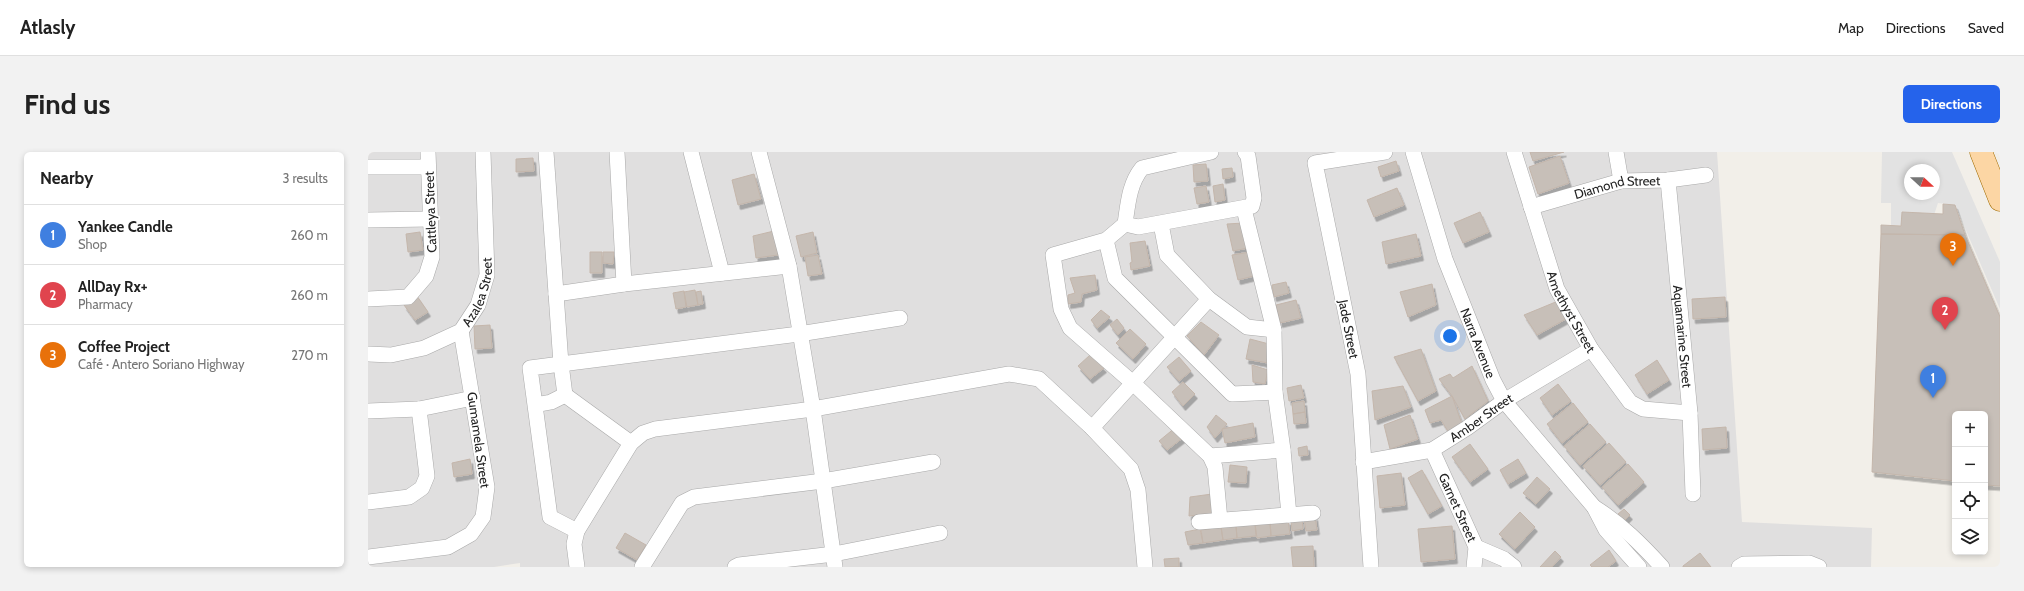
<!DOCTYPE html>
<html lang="en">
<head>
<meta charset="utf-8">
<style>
	:root { --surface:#fff; --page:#f2f2f2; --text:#222; --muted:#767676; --line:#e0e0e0; --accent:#2563eb }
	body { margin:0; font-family:Cabin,sans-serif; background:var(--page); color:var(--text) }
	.controls { position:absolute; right:12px; bottom:12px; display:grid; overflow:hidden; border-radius:6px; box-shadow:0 2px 6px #0003 }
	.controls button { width:36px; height:36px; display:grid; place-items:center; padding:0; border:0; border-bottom:1px solid var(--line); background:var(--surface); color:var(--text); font:20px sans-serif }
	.compass { position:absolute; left:1536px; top:12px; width:36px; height:36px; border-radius:50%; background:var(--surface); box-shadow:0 2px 6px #0003; rotate:111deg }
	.you { position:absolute; left:1082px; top:184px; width:14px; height:14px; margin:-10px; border:3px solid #fff; border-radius:50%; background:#1a73e8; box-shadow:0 0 0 6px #1a73e833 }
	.badge { display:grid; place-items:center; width:26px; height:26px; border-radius:50%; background:var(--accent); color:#fff; font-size:13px; font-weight:700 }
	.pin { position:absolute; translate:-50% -33px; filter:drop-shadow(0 1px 2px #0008) }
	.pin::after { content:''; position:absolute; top:21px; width:14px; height:12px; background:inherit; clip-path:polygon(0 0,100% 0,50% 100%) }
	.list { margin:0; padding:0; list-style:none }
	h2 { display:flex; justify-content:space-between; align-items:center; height:52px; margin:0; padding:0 16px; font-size:17px }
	h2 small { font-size:13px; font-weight:400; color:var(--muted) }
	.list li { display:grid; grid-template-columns:26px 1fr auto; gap:12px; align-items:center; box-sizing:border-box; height:60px; padding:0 16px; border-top:1px solid var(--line) }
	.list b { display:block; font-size:15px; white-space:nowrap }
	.list p { margin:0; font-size:13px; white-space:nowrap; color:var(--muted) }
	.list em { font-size:13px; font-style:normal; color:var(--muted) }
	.icon { flex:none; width:22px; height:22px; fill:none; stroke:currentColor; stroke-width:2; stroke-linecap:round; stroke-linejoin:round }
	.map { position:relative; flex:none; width:1632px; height:415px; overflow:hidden; border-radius:6px }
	header { display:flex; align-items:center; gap:24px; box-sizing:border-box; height:56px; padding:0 20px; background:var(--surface); border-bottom:1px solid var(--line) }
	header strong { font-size:19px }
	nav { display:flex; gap:22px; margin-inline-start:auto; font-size:14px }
	.intro { display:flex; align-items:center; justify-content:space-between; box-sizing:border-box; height:96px; padding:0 24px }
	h1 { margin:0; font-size:28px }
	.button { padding:10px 18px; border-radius:6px; background:var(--accent); color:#fff; font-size:14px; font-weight:700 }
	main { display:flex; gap:24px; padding:0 24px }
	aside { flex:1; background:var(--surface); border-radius:6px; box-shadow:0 2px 6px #0003 }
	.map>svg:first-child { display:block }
	.residential { fill:#e0dfdf }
	.parking { fill:#e2e2e2; fill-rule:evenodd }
	.building { fill:#c7bfb8; stroke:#c4b6ab; filter:url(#shadow) }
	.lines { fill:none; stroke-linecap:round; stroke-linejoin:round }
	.minor-casing { stroke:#a9a9a9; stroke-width:16 }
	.primary-casing { stroke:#a06b00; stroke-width:23 }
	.minor { stroke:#fff; stroke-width:15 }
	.primary { stroke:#fcd6a4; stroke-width:22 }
	.labels { text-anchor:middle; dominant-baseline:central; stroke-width:3.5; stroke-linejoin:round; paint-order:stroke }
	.street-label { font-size:13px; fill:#222; stroke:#fff }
</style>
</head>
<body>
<header>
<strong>Atlasly</strong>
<nav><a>Map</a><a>Directions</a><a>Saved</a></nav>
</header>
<div class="intro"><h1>Find us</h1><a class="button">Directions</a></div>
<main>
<aside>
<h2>Nearby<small>3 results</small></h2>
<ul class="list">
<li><span class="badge" style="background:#3f7fe0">1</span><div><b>Yankee Candle</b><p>Shop</p></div><em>260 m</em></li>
<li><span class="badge" style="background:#e0444e">2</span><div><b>AllDay Rx+</b><p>Pharmacy</p></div><em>260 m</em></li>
<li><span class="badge" style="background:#e8710a">3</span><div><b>Coffee Project</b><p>Café · Antero Soriano Highway</p></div><em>270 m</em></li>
</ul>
</aside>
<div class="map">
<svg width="1632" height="415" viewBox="0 0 1632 415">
	<defs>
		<filter id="shadow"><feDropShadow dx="2.5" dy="4.5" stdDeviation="0" flood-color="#0004"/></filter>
	</defs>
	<rect width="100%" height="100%" fill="#f2efe9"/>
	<path class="residential" d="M 0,0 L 1349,0 L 1374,370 L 1504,376 L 1503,415 L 152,415 L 152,411 L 126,415 L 0,415 Z"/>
	<path class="parking" d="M 1514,0 L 1584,0 L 1632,110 L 1632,157 L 1587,53 L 1570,51 L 1562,75 L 1523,73 L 1523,51 L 1513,51 ZM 1542,18 L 1566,18 L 1566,42 L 1542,42 Z"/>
	<path class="building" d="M 1162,0 L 1196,0 L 1165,9 Z
		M 1192,4 L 1201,31 L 1170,42 L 1161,15 Z
		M 165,6 L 166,19 L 148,20 L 148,7 Z
		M 1028,9 L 1031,19 L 1013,25 L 1010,15 Z
		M 838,12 L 840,29 L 826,30 L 825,13 Z
		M 864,16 L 865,25 L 855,27 L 854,17 Z
		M 386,22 L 393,47 L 370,53 L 364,28 Z
		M 855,32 L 857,48 L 847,50 L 845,34 Z
		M 838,34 L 841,50 L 829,52 L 826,36 Z
		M 1029,36 L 1036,53 L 1006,65 L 999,48 Z
		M 1575,52 L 1587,53 L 1597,83 L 1513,82 L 1513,73 L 1533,74 L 1534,60 L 1575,62 Z
		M 1112,60 L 1121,80 L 1095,91 L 1086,71 Z
		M 875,71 L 880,96 L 865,99 L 859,72 Z
		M 406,79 L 410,103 L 388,106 L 385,84 Z
		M 52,80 L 55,98 L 40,100 L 38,82 Z
		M 445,80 L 449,101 L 433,105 L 428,84 Z
		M 1048,82 L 1053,104 L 1018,112 L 1014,90 Z
		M 1513,82 L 1597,83 L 1632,165 L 1632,334 L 1617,333 L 1617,262 L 1587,262 L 1587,329 L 1504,320 Z
		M 777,89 L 782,114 L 763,118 L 762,111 L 764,110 L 762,91 Z
		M 222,100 L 234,100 L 234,121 L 222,121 Z
		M 235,100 L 246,100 L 245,112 L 235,111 Z
		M 882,100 L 886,124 L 870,128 L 864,103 Z
		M 450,103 L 454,122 L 440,124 L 437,105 Z
		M 727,123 L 729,138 L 714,142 L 713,150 L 700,152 L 700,143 L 707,141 L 702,126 Z
		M 918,130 L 921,141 L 906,145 L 904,133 Z
		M 1064,132 L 1068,153 L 1040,165 L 1032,140 Z
		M 327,138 L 330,153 L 319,155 L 316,140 Z
		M 316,139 L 318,155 L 308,157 L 305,141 Z
		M 333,139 L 335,152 L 330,153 L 328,140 Z
		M 49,144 L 60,160 L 47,168 L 36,153 Z
		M 1357,145 L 1358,165 L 1325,167 L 1324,147 Z
		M 928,148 L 933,166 L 912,171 L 908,153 Z
		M 1190,149 L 1198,167 L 1169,183 L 1156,163 Z
		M 733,158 L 742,165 L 729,176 L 723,168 Z
		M 749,167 L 756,176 L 750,183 L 742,173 Z
		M 833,170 L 851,183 L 836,203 L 819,184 Z
		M 122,173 L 124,196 L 107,197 L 106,174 Z
		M 762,177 L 778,192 L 765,207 L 748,191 Z
		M 882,187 L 901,192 L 900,211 L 878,207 Z
		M 1053,197 L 1068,239 L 1050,249 L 1026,205 Z
		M 722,203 L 736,216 L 722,227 L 710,214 Z
		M 811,205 L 823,219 L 811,229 L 799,215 Z
		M 1289,208 L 1301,228 L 1279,242 L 1267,223 Z
		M 884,213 L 900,218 L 897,232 L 885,230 Z
		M 1104,214 L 1120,249 L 1097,267 L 1084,244 L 1071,227 L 1082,222 L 1085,226 Z
		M 815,230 L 827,242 L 815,254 L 804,240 Z
		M 1190,232 L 1203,249 L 1184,263 L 1172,246 Z
		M 933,233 L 936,246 L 921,249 L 919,236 Z
		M 1035,234 L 1043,255 L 1007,268 L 1004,239 Z
		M 1084,244 L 1094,272 L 1081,281 L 1073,268 L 1062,271 L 1057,258 Z
		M 936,249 L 937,260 L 925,262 L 924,251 Z
		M 1205,251 L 1220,270 L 1194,291 L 1179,272 Z
		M 937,260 L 938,271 L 926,272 L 925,262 Z
		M 848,263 L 859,272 L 847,286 L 839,275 Z
		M 1042,263 L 1050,287 L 1022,297 L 1016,273 Z
		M 885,271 L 887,285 L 857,291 L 854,277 Z
		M 1222,272 L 1238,290 L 1212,313 L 1196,294 Z
		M 808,275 L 816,285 L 799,298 L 791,289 Z
		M 1358,275 L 1359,296 L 1335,298 L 1334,277 Z
		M 1241,291 L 1258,310 L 1232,333 L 1215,314 Z
		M 1102,292 L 1120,317 L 1102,330 L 1084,305 Z
		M 939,294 L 940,303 L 931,304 L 930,296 Z
		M 102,307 L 104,322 L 86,325 L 84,311 Z
		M 1150,307 L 1158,321 L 1140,332 L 1132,318 Z
		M 1260,312 L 1276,330 L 1250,353 L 1234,335 Z
		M 862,313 L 879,315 L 878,331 L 860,330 Z
		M 1054,318 L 1074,354 L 1060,362 L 1040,326 Z
		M 1033,321 L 1037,353 L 1012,356 L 1009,324 Z
		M 1169,325 L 1182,337 L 1168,352 L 1155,341 Z
		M 844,342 L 845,361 L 821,364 L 822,345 Z
		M 1256,357 L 1262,363 L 1256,369 L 1250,362 Z
		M 1152,360 L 1167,375 L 1147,397 L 1131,382 Z
		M 947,364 L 949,378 L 938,379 L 936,366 Z
		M 934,366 L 935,377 L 924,379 L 923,368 Z
		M 920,368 L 922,382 L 903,384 L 902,370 Z
		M 902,370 L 903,384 L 889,386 L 887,372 Z
		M 887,372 L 888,384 L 869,386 L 868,374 Z
		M 868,373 L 869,386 L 855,388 L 853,375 Z
		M 1084,374 L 1087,407 L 1053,410 L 1050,377 Z
		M 853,375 L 855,388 L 835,391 L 833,378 Z
		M 832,377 L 835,391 L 820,393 L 817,380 Z
		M 257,381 L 278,393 L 269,408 L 248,396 Z
		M 945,394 L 946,415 L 925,415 L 923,395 Z
		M 1241,398 L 1248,409 L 1240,415 L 1224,415 L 1222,413 Z
		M 1187,399 L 1193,405 L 1184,415 L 1172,415 Z
		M 1332,401 L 1343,415 L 1315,415 L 1315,414 Z
		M 811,406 L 811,415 L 797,415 L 796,407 Z"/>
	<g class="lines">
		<defs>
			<g id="minor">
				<path d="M 178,0 L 193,212 L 431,182 L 532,166"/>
				<path d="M 249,0 L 256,132"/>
				<path d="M 323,0 L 354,121"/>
				<path d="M 391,0 L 421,114 L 445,257 L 467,415"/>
				<path d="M 843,0 L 774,16 C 761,32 760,52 757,72 L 770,75 L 884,54 L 886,46 L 880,4 L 877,0"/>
				<path id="s1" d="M 1045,0 L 1077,107 L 1125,228 L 1136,249 L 1226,355 L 1238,378 L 1271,415"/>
				<path id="s2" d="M 1146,0 L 1189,137 L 1223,197 L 1262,250 L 1275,257 L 1322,261"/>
				<path d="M 1248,0 L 1253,29"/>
				<path d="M 0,15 L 60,15"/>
				<path id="s3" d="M 1300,28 L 1322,261 L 1325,342"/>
				<path id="s4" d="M 1163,55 L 1253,29 L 1300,28 L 1338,23"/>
				<path d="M 876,57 L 906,178 L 907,240 L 915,298 L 921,363"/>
				<path d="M 0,68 L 62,67"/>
				<path d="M 757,72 L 738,88 L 685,103 L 693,157 L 702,176 L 766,232 L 842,304 L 847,315 L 852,368"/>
				<path d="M 793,72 L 799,103 L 841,147 L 879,175 L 906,178"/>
				<path d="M 738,88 L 747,126 L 864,242 L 907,240"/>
				<path d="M 188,142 L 256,132 L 421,114"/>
				<path d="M 0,147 L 40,145 L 58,124 L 64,105 L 60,0"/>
				<path id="s5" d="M 0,202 L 23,203 L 56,196 L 93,179 L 110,153 L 119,123 L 115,0"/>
				<path d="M 197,243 L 263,291"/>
				<path d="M 167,253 L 183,250 L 197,243 L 193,212 L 162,216 L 182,365 L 209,379"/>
				<path d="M 0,259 L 51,257 L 105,246"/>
				<path d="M 724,276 L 841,147"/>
				<path id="s6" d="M 1064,298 L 1108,395 L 1106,415"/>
				<path d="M 842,304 L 915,298"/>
				<path id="s7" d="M 995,310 L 1064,298 L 1099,276 L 1136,249 L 1223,197"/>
				<path d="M 0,350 L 41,345 L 54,336 L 59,324 L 51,257"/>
				<path d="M 1226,355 C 1253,372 1273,392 1294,415"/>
				<path d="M 831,370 L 945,361"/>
				<path d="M 1108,395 L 1136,407 L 1146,415"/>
				<path d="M 0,405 L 80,395 L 103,382 L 115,365 L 119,335 L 93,179"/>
				<path d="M 209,415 L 206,392 L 209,379 L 263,291 L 275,281 L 287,277 L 445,257 L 641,222 L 671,227 L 724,276 L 763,317 L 770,338 L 777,415"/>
				<path d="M 274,415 L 314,351 L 326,345 L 455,329 L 565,310"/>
				<path d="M 367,415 L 371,413 L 466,402 L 572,381"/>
				<path d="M 1003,415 L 990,222 L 947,11 L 1017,0"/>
				<path d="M 1371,415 L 1376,412 L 1441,411 L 1451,415"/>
			</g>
			<path id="primary" d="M 1613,0 L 1632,48"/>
		</defs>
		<use href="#minor" class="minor-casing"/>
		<use href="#primary" class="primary-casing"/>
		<use href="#minor" class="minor"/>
		<use href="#primary" class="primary"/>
	</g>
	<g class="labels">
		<g class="street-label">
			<text stroke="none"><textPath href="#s4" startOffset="89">Diamond Street</textPath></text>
			<text transform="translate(62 60) rotate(-92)">Cattleya Street</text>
			<text stroke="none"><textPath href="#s5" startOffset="141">Azalea Street</textPath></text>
			<text stroke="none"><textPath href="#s2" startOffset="170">Amethyst Street</textPath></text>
			<text transform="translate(981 177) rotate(79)">Jade Street</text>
			<text stroke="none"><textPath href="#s3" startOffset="157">Aquamarine Street</textPath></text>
			<text stroke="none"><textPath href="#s1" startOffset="202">Narra Avenue</textPath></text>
			<text stroke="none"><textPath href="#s7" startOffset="129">Amber Street</textPath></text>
			<text transform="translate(111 288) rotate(82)">Gumamela Street</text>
			<text stroke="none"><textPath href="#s6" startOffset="63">Garnet Street</textPath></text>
		</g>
	</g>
</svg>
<div class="controls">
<button>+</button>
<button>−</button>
<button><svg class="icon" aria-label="locate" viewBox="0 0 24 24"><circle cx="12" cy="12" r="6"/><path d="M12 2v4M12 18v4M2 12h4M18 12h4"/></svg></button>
<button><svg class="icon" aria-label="layers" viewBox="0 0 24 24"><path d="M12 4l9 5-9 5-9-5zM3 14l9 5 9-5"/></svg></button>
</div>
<svg class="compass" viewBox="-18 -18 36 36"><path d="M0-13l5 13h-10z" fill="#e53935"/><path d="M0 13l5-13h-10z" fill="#767676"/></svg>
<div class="you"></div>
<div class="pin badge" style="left:1565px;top:246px;background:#3f7fe0">1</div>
<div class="pin badge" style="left:1577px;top:178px;background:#e0444e">2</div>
<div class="pin badge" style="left:1585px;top:114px;background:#e8710a">3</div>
</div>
</main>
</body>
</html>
